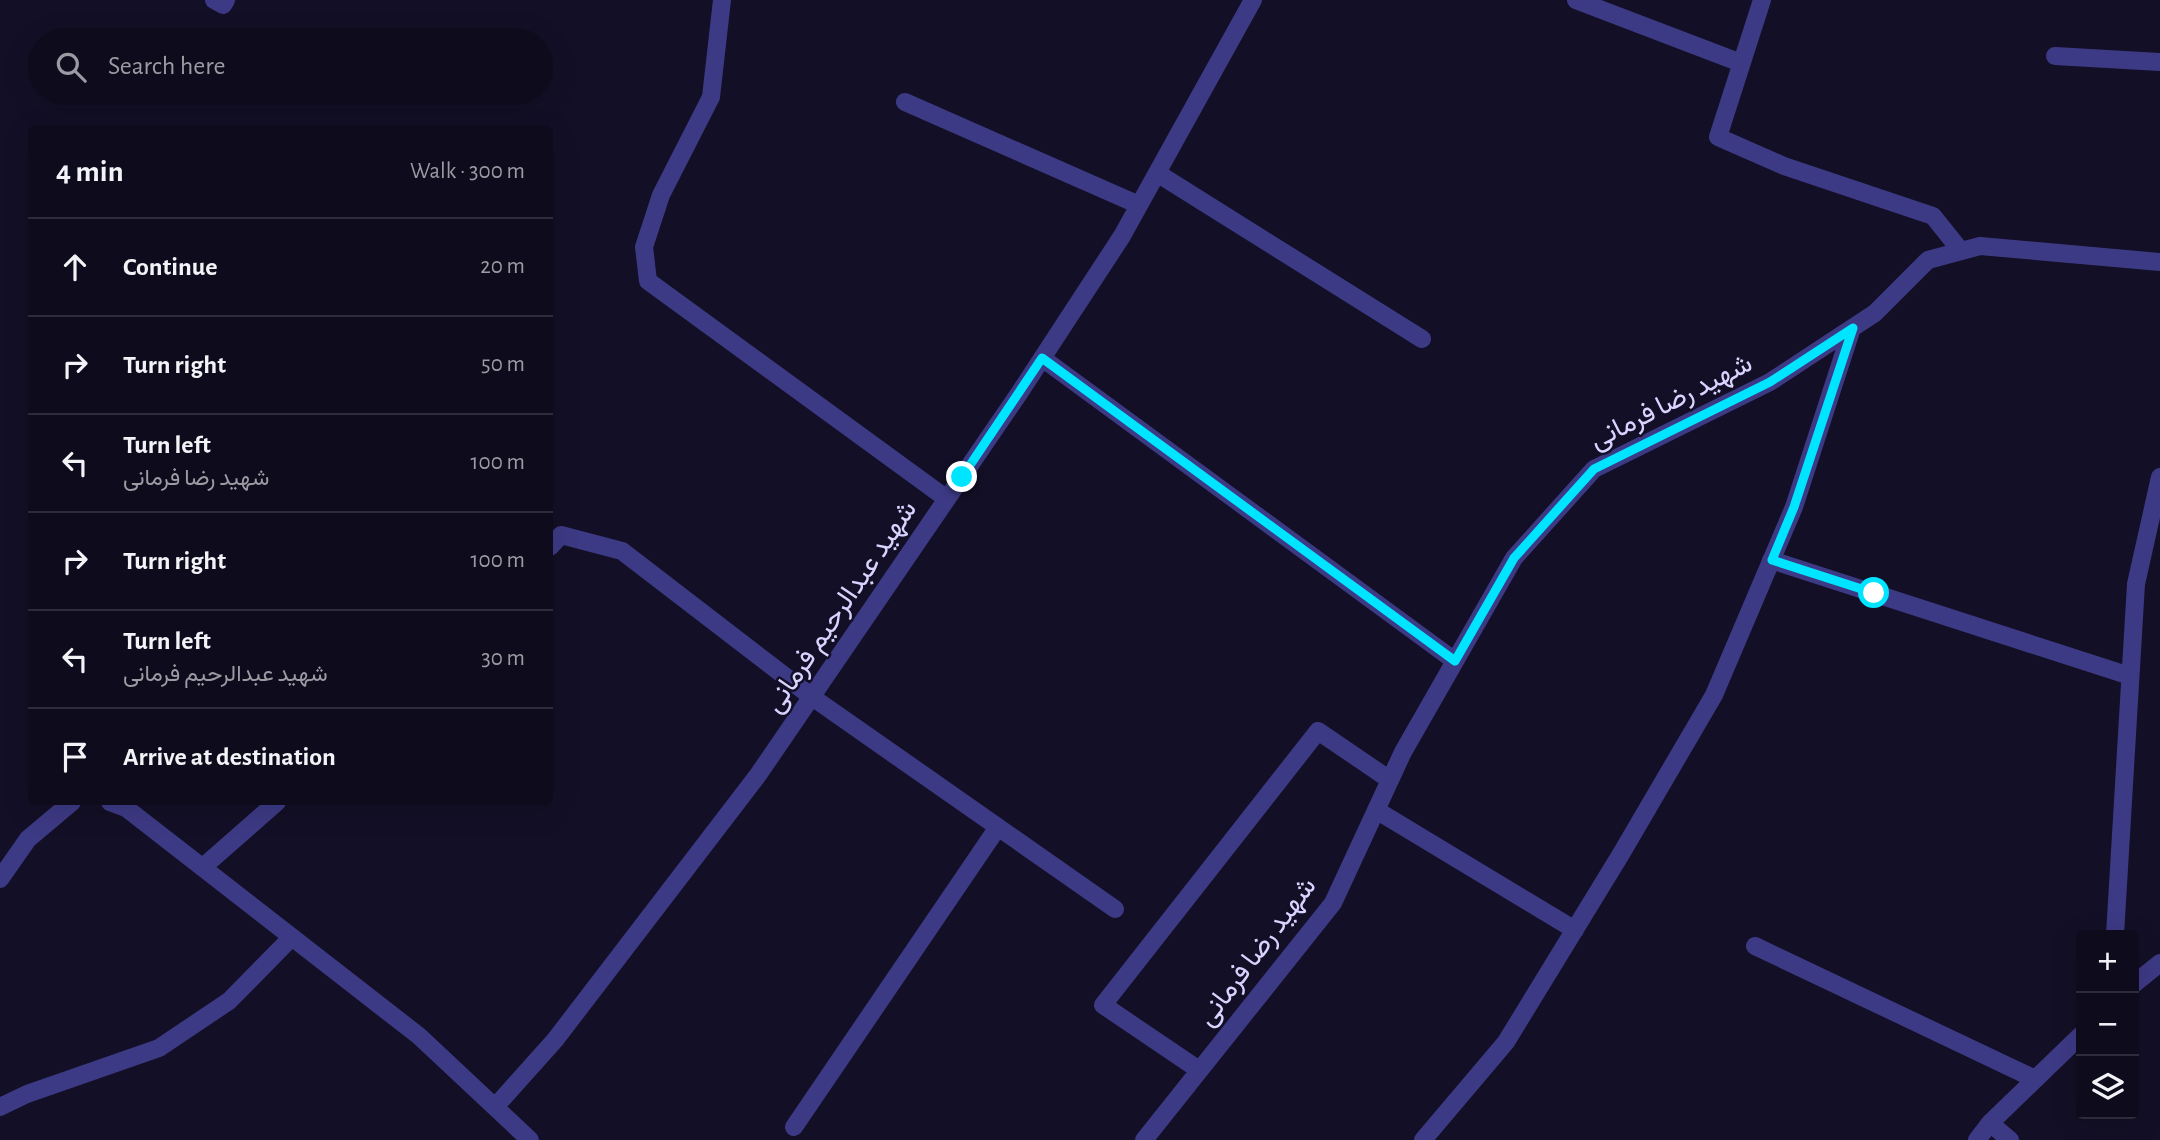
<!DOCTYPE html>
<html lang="en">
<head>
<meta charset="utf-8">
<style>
	:root { --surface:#0e0b1c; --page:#1c1929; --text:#f1f3f6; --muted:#9b9ba3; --line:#2e2b3b }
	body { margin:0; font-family:"Alegreya Sans",Vazirmatn,sans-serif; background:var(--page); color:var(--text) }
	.controls { position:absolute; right:21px; bottom:21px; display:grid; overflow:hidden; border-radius:7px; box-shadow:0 7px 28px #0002 }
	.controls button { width:63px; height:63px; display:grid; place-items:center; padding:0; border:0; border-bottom:2px solid var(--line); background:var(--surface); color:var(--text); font:35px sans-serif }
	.stop { position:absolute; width:21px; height:21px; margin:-16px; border:5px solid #00e5ff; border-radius:50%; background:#fff }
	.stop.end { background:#00e5ff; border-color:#fff; box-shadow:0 2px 7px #0008 }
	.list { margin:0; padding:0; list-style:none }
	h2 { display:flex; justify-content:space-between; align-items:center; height:91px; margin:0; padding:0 28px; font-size:30px }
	h2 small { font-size:23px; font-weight:400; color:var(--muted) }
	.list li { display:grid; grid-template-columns:46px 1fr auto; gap:21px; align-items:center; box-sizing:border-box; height:98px; padding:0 28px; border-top:2px solid var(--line) }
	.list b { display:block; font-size:26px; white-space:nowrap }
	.list p { margin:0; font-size:23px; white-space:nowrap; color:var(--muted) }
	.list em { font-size:23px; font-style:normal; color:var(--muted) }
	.icon { flex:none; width:38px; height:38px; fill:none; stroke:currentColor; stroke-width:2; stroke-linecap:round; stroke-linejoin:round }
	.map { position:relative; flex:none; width:2160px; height:1140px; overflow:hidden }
	.search { position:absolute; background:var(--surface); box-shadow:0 7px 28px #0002; left:28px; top:28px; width:525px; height:77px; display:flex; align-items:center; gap:18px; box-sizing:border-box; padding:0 24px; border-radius:38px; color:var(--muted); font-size:26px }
	.panel { position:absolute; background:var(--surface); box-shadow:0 7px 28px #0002; left:28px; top:126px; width:525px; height:679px; border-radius:7px }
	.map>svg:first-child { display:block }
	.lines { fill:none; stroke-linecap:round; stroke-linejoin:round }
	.minor { stroke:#3d3a85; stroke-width:18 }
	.route { stroke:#00e5ff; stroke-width:9 }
	.labels { text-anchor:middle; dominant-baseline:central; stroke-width:5; stroke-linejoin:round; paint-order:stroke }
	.street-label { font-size:28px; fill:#d9d4ff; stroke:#130f26 }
</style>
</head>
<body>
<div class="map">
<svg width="2160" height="1140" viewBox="0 0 2160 1140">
	<rect width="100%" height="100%" fill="#130f26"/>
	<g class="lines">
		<path class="minor" d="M 214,0 L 223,5 L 226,0
			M 722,0 L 711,97 L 661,195 L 644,247 L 648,281 L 947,499
			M 1576,0 L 1741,63
			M 1762,0 L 1718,137 L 1784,166 L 1933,216 L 1961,251
			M 2055,56 L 2160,62
			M 905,102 L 1139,205
			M 1157,173 L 1422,339
			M 1042,358 L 1455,661
			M 550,547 L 561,535 L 622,551 L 812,697 L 1115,909
			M 1771,560 L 2130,676
			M 110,802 L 126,808 L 419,1036 L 530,1140
			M 1376,810 L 1575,930
			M 203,867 L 277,802
			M 0,879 L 28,839 L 72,802
			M 2115,935 L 2136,584 L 2160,477
			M 1755,946 L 2035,1079
			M 2134,984 L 2160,963
			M 1199,1070 L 1103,1005 L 1318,731 L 1390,780
			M 0,1107 L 27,1094 L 159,1048 L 229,1001 L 292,937
			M 495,1107 L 555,1040 L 758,775 L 1020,392 L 1122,236 L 1253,0
			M 1990,1123 L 2010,1140
			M 794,1127 L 998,827
			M 1144,1140 L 1333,903 L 1403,752 L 1514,558 L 1594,469 L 1770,382 L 1875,313 L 1928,260 L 1980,246 L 2160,262
			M 1423,1140 L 1506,1042 L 1621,854 L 1714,695 L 1794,507 L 1852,328
			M 1977,1140 L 1990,1123 L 2081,1035"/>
	</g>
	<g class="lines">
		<path class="route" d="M 962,477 L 1042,358 L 1455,661 L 1514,558 L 1594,469 L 1770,382 L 1853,328 L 1794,507 L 1772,560 L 1874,593"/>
	</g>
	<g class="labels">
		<g class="street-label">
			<text transform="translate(1671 402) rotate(-27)">شهید رضا فرمانی</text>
			<text transform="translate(841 607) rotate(-56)">شهید عبدالرحیم فرمانی</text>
			<text transform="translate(1257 952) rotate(-53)">شهید رضا فرمانی</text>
		</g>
	</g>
</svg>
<div class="controls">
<button>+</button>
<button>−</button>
<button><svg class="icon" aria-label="layers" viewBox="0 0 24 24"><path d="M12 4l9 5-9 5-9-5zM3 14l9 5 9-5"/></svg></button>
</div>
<div class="stop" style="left:1874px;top:593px"></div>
<div class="stop end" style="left:962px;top:477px"></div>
<div class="search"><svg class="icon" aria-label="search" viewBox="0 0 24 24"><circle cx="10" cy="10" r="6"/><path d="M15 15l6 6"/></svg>Search here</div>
<section class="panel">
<h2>4 min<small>Walk · 300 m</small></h2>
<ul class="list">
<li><svg class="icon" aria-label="ahead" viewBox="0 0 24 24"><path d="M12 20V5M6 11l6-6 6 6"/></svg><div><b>Continue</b></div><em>20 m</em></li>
<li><svg class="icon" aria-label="right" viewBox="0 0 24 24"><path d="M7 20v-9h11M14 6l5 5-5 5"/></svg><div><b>Turn right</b></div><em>50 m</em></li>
<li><svg class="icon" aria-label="left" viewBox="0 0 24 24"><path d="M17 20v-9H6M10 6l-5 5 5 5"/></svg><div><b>Turn left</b><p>شهید رضا فرمانی</p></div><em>100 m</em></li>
<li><svg class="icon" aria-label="right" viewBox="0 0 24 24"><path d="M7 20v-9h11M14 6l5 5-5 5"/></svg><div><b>Turn right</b></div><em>100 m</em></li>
<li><svg class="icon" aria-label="left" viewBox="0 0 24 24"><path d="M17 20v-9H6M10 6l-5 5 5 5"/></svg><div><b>Turn left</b><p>شهید عبدالرحیم فرمانی</p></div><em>30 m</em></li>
<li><svg class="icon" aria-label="arrive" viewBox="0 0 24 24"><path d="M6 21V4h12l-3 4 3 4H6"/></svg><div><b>Arrive at destination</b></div></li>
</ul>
</section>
</div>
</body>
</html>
